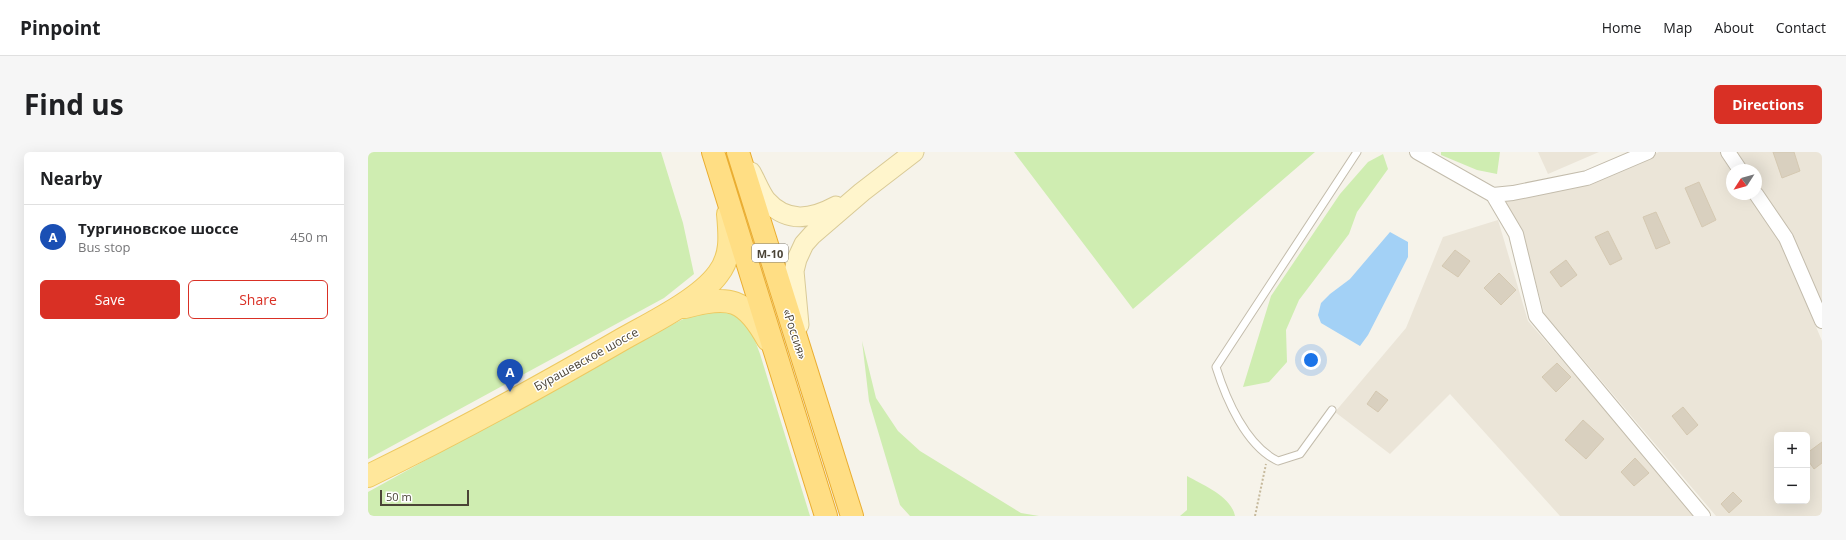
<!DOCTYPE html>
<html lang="en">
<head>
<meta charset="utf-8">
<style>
	:root { --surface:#fff; --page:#f6f6f6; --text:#202124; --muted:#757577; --line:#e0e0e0; --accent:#d93025 }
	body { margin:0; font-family:"Open Sans",sans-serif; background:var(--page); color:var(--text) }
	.controls { position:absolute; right:12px; bottom:12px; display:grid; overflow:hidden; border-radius:6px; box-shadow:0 4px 16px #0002 }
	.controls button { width:36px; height:36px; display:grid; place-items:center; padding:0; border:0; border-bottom:1px solid var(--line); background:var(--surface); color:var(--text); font:20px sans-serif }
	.compass { position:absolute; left:1358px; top:12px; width:36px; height:36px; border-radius:50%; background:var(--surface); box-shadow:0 4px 16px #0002; rotate:234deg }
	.scale { position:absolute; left:12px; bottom:10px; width:89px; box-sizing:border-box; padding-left:4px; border:2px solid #4b4437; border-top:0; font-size:11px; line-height:14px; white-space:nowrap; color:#4b4437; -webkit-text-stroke:3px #fff; paint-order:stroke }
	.you { position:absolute; left:943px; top:208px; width:14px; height:14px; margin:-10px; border:3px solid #fff; border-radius:50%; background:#1a73e8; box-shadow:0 0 0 6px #1a73e833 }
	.badge { display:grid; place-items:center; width:26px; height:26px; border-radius:50%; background:var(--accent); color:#fff; font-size:13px; font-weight:700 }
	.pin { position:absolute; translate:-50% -33px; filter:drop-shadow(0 1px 2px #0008) }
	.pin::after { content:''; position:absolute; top:21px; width:14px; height:12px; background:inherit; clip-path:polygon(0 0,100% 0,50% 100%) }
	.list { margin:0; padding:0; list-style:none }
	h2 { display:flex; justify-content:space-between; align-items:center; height:52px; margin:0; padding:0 16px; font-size:17px }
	h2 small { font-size:13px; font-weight:400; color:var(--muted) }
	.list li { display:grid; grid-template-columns:26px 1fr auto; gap:12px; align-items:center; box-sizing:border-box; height:64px; padding:0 16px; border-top:1px solid var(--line) }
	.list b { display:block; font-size:15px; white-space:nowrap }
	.list p { margin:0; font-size:13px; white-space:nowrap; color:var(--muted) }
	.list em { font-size:13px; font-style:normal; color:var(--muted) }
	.actions { display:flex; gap:8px; padding:12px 16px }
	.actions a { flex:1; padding:9px 0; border:1px solid var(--accent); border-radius:6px; text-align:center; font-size:14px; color:var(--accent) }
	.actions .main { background:var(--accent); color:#fff }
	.map { position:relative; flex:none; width:1454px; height:364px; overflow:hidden; border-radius:6px }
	header { display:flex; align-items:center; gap:24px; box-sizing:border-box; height:56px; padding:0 20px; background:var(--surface); border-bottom:1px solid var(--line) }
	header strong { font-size:19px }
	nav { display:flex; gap:22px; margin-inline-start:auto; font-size:14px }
	.intro { display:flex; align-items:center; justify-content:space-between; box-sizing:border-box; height:96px; padding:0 24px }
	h1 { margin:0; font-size:28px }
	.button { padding:10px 18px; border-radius:6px; background:var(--accent); color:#fff; font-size:14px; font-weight:700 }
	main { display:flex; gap:24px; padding:0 24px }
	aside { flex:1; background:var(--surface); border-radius:6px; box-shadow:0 4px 16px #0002 }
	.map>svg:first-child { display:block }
	.residential { fill:#ebe5d8; fill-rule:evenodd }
	.green { fill:#cfedb1 }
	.water { fill:#a3d1f6 }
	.building { fill:#d9d0bf; stroke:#d4c8b1 }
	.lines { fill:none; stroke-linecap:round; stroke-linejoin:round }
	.service-casing { stroke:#c3bcac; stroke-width:9 }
	.minor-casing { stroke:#c3bcac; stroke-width:16 }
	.secondary-casing { stroke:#d9ca97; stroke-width:21 }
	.primary-casing { stroke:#edc961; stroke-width:24 }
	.trunk-casing { stroke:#eaad31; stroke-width:24 }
	.path { stroke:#c6b99c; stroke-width:2; stroke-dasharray:2 2; stroke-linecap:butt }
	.service { stroke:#fff; stroke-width:7 }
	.minor { stroke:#fff; stroke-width:14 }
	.secondary { stroke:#fff5cc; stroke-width:19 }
	.primary { stroke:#ffe79b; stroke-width:22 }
	.trunk { stroke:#ffde84; stroke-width:22 }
	.labels { text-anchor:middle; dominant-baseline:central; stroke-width:3; stroke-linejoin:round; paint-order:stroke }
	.shield { fill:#fff; stroke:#817c73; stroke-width:1 }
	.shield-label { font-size:11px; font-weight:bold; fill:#4b4437 }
	.street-label { font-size:12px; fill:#4b4437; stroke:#fff }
</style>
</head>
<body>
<header>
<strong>Pinpoint</strong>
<nav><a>Home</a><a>Map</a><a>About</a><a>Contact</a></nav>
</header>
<div class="intro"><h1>Find us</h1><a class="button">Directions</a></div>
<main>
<aside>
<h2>Nearby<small></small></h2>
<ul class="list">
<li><span class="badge" style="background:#1a4fb4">A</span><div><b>Тургиновское шоссе</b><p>Bus stop</p></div><em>450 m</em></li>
</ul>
<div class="actions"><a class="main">Save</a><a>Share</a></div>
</aside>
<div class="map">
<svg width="1454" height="364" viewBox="0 0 1454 364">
	<rect width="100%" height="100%" fill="#f6f3ea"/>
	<path class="residential" d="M 1170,0 L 1231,0 L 1180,22 Z
		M 1291,0 L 1353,0 L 1365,18 L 1364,42 L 1381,42 L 1412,89 L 1454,189 L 1454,364 L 1348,364 L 1176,161 L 1154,79 L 1137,49 L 1223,30 ZM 1409,283 L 1439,283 L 1439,349 L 1409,349 Z
		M 1368,0 L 1454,0 L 1454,160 L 1422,82 L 1388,31 L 1388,18 L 1380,18 Z
		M 1130,68 L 1160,169 L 1330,364 L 1192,364 L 1082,242 L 1022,302 L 967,260 L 1038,176 L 1075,85 Z"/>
	<path class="green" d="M 0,0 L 293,0 L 315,71 L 326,122 L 296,146 L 0,307 Z
		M 646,0 L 947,0 L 765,157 Z
		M 1073,0 L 1132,0 L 1129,22 L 1109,18 L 1073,3 Z
		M 1015,2 L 1020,17 L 989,60 L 981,82 L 931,148 L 918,178 L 919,210 L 901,230 L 875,235 L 903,144 L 972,42 L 1000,10 Z
		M 362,157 L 382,175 L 392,202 L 442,364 L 0,364 L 0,340 L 301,174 L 334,158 Z
		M 494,189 L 508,246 L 530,279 L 552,299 L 653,361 L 671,364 L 542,364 L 532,353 L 501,249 Z
		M 819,324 C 835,333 863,344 867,364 L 812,364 L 819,358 Z"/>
	<path class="water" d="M 1022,80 L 1040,90 L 1040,105 L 1000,183 L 992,194 L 953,171 L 950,163 L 953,151 L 962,142 L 982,127 Z"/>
	<path class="building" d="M 1405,0 L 1426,0 L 1432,19 L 1414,26 Z
		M 1331,30 L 1348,68 L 1334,75 L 1317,36 Z
		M 1288,60 L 1302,91 L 1288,97 L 1275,65 Z
		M 1240,79 L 1254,107 L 1242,113 L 1227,85 Z
		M 1087,98 L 1102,109 L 1090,125 L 1074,114 Z
		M 1198,108 L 1209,123 L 1193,135 L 1182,120 Z
		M 1131,121 L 1148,138 L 1133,153 L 1116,136 Z
		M 1189,211 L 1203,225 L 1188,240 L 1174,225 Z
		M 1008,239 L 1020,248 L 1010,260 L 999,252 Z
		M 1315,255 L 1330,273 L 1319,283 L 1304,264 Z
		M 1215,268 L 1236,287 L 1218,307 L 1197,288 Z
		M 1454,290 L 1454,311 L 1446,317 L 1439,307 L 1439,301 Z
		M 1267,306 L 1281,321 L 1266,334 L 1253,320 Z
		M 1365,340 L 1374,349 L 1361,361 L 1353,352 Z"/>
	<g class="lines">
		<defs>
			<path id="service" d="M 964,258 L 932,302 L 910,309 C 878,294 858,247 848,215 L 989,0"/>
			<path id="minor" d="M 1049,0 L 1125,43 L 1145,41 L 1219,26 L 1280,0
				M 1360,0 L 1372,18
				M 1388,42 L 1418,86 L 1454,169
				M 1125,43 L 1148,82 L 1168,164 L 1335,364"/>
			<path id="secondary" d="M 383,20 C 388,29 392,40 398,48 C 419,72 444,67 468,54
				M 431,173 L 426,119 L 429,107 L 436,92 L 444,83 L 494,40 L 546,0"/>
			<path id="primary" d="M 317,155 C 362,143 377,146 400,188
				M 0,324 C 86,282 170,236 253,188 C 281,172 331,148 350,122 C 364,104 362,84 360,62"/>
			<path id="trunk" d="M 345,0 L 458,364
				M 370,0 L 484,364"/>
		</defs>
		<use href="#service" class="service-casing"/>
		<use href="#minor" class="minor-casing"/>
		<use href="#secondary" class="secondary-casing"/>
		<use href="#primary" class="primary-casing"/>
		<use href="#trunk" class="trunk-casing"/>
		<path class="path" d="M 887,364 L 898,312"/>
		<use href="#service" class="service"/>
		<use href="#minor" class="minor"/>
		<use href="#secondary" class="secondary"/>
		<use href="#primary" class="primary"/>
		<use href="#trunk" class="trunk"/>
	</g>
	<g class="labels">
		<rect class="shield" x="384" y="92" width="36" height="18" rx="3"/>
		<g class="shield-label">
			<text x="402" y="101">М-10</text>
		</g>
		<g class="street-label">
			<text transform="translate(427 182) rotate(72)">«Россия»</text>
			<text transform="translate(218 207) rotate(-29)">Бурашевское шоссе</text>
		</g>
	</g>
</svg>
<div class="controls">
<button>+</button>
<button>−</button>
</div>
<svg class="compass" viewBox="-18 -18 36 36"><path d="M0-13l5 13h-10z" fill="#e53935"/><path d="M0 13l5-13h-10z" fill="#757577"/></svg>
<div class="scale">50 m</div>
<div class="you"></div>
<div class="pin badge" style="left:142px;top:240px;background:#1a4fb4">A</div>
</div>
</main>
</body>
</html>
